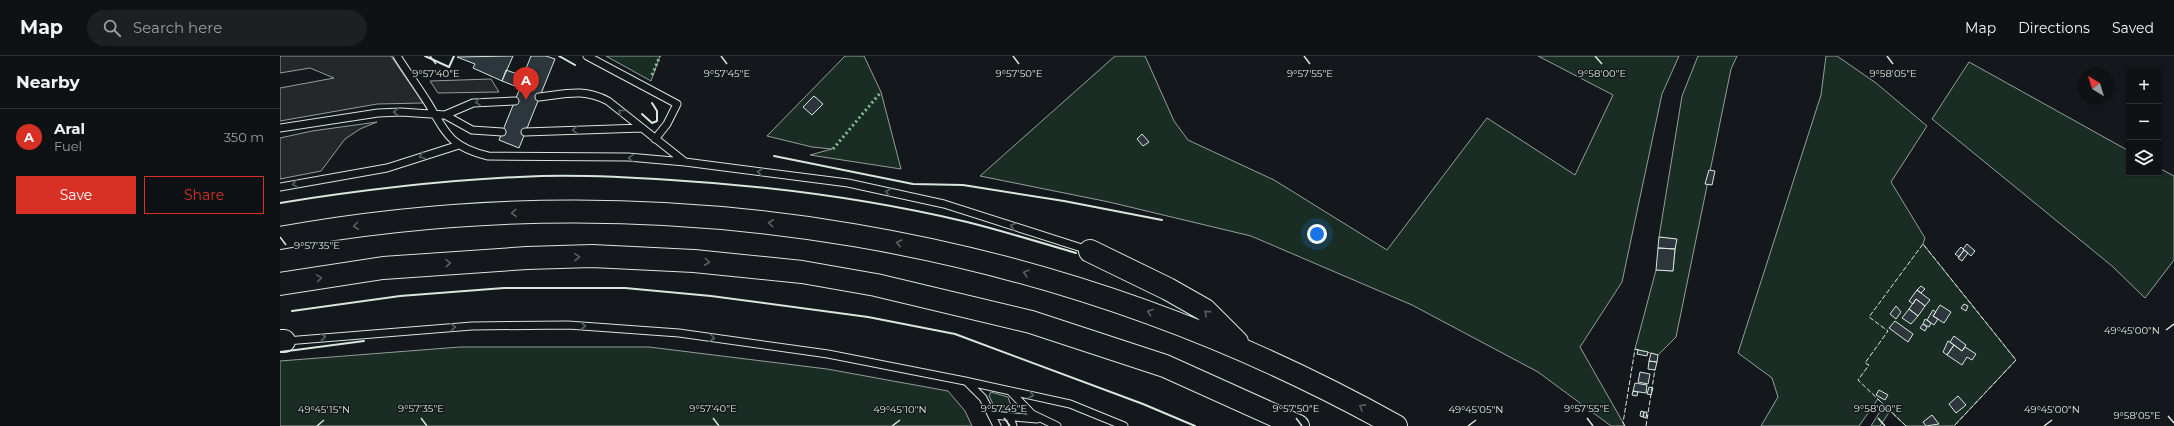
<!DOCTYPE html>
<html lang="en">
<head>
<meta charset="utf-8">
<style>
	:root { --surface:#0f1215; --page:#1d2022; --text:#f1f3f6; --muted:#9b9ea0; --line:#2f3234; --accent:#d93025 }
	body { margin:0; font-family:Montserrat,sans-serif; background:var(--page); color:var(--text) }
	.controls { position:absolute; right:12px; top:12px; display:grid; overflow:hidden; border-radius:0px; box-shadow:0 1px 3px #0004 }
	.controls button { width:36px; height:36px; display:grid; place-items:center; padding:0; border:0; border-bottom:1px solid var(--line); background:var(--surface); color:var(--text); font:20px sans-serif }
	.compass { position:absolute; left:1798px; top:12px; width:36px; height:36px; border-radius:50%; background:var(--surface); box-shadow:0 1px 3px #0004; rotate:322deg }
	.you { position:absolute; left:1037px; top:178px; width:14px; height:14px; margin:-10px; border:3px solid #fff; border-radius:50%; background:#1a73e8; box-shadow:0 0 0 6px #1a73e833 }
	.badge { display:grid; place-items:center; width:26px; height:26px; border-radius:50%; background:var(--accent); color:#fff; font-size:13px; font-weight:700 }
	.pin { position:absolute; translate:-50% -33px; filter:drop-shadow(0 1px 2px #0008) }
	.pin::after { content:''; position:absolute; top:21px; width:14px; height:12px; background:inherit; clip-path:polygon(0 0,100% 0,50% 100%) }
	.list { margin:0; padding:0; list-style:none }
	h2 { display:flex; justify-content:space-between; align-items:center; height:52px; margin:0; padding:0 16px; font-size:17px }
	h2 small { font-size:13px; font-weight:400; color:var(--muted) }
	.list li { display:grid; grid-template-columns:26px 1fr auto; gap:12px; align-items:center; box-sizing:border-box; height:56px; padding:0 16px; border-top:1px solid var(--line) }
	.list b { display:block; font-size:15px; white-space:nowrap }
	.list p { margin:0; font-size:13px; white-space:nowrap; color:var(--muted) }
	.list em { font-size:13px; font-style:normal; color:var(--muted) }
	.actions { display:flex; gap:8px; padding:12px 16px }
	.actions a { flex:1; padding:9px 0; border:1px solid var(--accent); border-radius:0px; text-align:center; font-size:14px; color:var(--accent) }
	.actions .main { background:var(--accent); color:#fff }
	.icon { flex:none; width:22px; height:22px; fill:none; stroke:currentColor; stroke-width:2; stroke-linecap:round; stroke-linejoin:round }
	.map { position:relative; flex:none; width:1894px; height:370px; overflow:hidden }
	header { display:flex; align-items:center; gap:24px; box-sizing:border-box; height:56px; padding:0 20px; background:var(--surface); border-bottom:1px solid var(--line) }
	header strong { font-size:19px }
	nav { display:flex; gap:22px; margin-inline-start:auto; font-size:14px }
	.search { width:280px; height:36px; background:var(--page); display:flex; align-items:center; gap:10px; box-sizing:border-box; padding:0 14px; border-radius:22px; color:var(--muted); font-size:15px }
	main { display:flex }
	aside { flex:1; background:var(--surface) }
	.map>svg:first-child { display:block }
	.green { fill:#1a2d24; stroke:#939e99 }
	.parking { fill:#24282b; stroke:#939e99 }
	.building { fill:#2c363c; stroke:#d8e6dc }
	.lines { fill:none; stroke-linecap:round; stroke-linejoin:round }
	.lane-casing { stroke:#d8e6dc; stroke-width:9 }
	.highway-casing { stroke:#d8e6dc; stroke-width:24 }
	.lane { stroke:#14181c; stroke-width:7 }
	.highway { stroke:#14181c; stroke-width:22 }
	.hedge { stroke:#8ac095; stroke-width:3; stroke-dasharray:2 3; stroke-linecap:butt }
	.fence { stroke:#d8e6dc; stroke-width:1; stroke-dasharray:5 2; stroke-linecap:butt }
	.wall { stroke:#d8e6dc; stroke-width:2 }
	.oneway { stroke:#59605f }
	.ticks { fill:none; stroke:#d8e6dc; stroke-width:1.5 }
	.ticks-label { font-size:10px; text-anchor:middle; fill:#d8e6dc; stroke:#14181c; stroke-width:3; stroke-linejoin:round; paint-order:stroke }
</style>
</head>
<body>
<header>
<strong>Map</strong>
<div class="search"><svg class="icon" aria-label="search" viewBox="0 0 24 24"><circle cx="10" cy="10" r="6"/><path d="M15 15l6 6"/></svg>Search here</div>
<nav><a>Map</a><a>Directions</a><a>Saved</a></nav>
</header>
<main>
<aside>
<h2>Nearby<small></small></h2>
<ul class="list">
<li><span class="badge">A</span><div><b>Aral</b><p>Fuel</p></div><em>350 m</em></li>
</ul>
<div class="actions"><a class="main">Save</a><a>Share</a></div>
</aside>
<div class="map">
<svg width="1894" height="370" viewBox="0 0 1894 370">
	<rect width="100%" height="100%" fill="#14181c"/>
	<path class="green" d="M 326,0 L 380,0 L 371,25 Z
		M 565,0 L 584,0 L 601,36 L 621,113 L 530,99 L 552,93 L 532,91 L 487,80 Z
		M 835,0 L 865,0 L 894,65 L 908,84 L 994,124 L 1107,194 L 1207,62 L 1295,119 L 1333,39 L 1258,0 L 1399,0 L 1382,38 L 1342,226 L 1300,291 L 1345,370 L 1331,370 L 1258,316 L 1132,249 L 971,180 L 829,146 L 700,120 Z
		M 1418,0 L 1457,0 L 1451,13 L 1396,281 L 1378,299 L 1355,293 L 1376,214 L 1393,215 L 1396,183 L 1379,181 L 1402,40 Z
		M 1546,0 L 1557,0 L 1596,27 L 1647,70 L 1611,126 L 1645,182 L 1643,188 L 1736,304 L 1674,370 L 1626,370 L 1610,355 L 1600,370 L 1591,370 L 1604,349 L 1598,343 L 1579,370 L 1481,370 L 1498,341 L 1492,322 L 1458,297 L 1541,39 Z
		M 1689,6 L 1849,95 L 1849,117 L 1879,117 L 1879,112 L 1894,120 L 1894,204 L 1865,242 L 1832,210 L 1652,63 Z
		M 180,291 L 369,291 L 547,313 L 668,335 L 685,355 L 692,370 L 0,370 L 0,305 Z
		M 711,336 L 728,341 L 731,350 L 726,357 L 717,356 L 709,340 Z"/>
	<path class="parking" d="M 0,0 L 111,0 L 143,47 L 97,48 L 0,65 L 0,32 L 54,22 L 30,12 L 0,17 Z
		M 211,23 L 219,36 L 158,37 L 150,25 Z
		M 97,66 L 80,73 L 65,83 L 41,115 L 0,123 L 0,82 L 32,75 Z"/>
	<path class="building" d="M 233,0 L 222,25 L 193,12 L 195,8 L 177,1 Z
		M 251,0 L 266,0 L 275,3 L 239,92 L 219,84 L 240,32 L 222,25 L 226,14 L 243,20 Z
		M 534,40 L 543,48 L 532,59 L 523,51 Z
		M 862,78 L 869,86 L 863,90 L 857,83 Z
		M 1429,114 L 1435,115 L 1432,129 L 1425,128 Z
		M 1379,181 L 1397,183 L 1395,193 L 1378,192 Z
		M 1687,188 L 1695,195 L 1691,200 L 1683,193 Z
		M 1681,191 L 1684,194 L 1679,201 L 1675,198 Z
		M 1378,192 L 1395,193 L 1393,215 L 1376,214 Z
		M 1684,194 L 1688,197 L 1682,205 L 1678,202 Z
		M 1641,230 L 1645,233 L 1641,237 L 1637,234 Z
		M 1637,234 L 1650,244 L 1645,250 L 1636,243 L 1633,248 L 1629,245 Z
		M 1636,243 L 1645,250 L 1638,260 L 1629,253 Z
		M 1684,248 L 1688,250 L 1686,255 L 1681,252 Z
		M 1660,249 L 1671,256 L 1664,267 L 1653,260 Z
		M 1616,250 L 1621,256 L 1616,263 L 1610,258 Z
		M 1629,253 L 1638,260 L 1631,268 L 1622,262 Z
		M 1653,254 L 1656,256 L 1653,260 L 1658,263 L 1654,269 L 1647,264 Z
		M 1645,263 L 1651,267 L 1649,271 L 1643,268 Z
		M 1615,265 L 1633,278 L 1628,286 L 1609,272 Z
		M 1643,268 L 1647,271 L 1645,275 L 1640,272 Z
		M 1674,280 L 1686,289 L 1682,295 L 1670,286 Z
		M 1668,285 L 1674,289 L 1667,299 L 1663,296 Z
		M 1674,289 L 1682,295 L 1685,291 L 1696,298 L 1692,304 L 1687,301 L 1682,309 L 1667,299 Z
		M 1358,294 L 1368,296 L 1367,300 L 1357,298 Z
		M 1371,297 L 1378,299 L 1377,306 L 1369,305 Z
		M 1369,305 L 1377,306 L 1375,314 L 1368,313 Z
		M 1360,316 L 1370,318 L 1368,328 L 1358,326 Z
		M 1355,327 L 1367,329 L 1366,337 L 1353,335 Z
		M 1369,331 L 1373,332 L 1371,339 L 1367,338 Z
		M 1599,334 L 1608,339 L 1605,344 L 1596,339 Z
		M 1353,335 L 1358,336 L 1357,340 L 1352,339 Z
		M 1678,340 L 1686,349 L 1676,357 L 1669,348 Z
		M 1361,355 L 1364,356 L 1363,361 L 1360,360 Z
		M 1364,356 L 1367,356 L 1366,362 L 1363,361 Z
		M 1652,359 L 1659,368 L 1646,370 L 1643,366 Z"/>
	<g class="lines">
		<defs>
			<path id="lane" d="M 117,0 C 127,16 138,31 148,47 C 166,77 170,91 208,100 L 348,101 L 405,106 L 568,127 L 664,148 L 808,194
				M 307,0 L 397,48 L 387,68 L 375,83
				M 259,41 C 286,38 303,32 328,45 L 405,106
				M 165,59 L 193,47 L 235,45
				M 0,72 L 98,57 L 121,56 L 165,59 L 192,74 L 222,76
				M 245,76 L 362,72
				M 0,131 L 107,112 L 179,89
				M 6,285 L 192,270 L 288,269 L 399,277 L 548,298 L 685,325 L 790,348 L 844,370
				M 687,326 L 703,342 L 717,370
				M 730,335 L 752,358 L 777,370
				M 712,359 L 757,363
				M 730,361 L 733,370"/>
			<path id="highway" d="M 0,182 C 382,113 778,181 1116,370
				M 810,195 L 888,233 L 925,254 L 957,286
				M 0,228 L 103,212 L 247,202 L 312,200 L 414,205 L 522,216 L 596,229 L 751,266 L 885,310 L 1018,370
				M 0,285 L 4,285"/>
		</defs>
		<use href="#lane" class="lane-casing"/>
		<use href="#highway" class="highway-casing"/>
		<use href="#lane" class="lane"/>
		<use href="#highway" class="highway"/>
		<path class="hedge" d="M 372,19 L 380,0
			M 553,93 L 601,36"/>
		<path class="fence" d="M 1345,370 L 1343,367 L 1355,293 L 1359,294
			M 1366,370 L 1375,313
			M 1626,370 L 1578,324 L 1589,309 L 1585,307 L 1608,275 L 1589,261 L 1643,188 L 1736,304 L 1674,370"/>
		<path class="wall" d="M 145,0 L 169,11 L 174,0
			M 279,0 L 295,9
			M 362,58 L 372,67 L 377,65 L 377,55 L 372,47
			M 494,100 L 633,128 L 683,129 L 784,145 L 882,164
			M 0,147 C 87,133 174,123 261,120 C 304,119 348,121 391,124 C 490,130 590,143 687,166 C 723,175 759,186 796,197
			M 12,255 L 120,240 L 224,232 L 345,232 L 431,240 L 588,261 L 675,278 L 863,348 L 915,370
			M 0,296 L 84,285"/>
	</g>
	<defs><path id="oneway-chevron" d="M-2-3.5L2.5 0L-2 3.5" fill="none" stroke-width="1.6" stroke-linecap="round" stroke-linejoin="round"/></defs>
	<g class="oneway">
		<use href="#oneway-chevron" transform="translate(198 46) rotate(175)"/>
		<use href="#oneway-chevron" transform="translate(116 56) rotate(180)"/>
		<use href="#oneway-chevron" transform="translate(341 56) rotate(-141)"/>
		<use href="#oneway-chevron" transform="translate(295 74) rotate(178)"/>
		<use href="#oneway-chevron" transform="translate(142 100) rotate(159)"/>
		<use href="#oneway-chevron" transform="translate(351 102) rotate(-176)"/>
		<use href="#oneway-chevron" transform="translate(480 116) rotate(-172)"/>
		<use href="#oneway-chevron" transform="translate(15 128) rotate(170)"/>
		<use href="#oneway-chevron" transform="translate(608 136) rotate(-168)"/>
		<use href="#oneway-chevron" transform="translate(234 157) rotate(178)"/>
		<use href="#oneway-chevron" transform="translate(491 167) rotate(-174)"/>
		<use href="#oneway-chevron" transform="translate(76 170) rotate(172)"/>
		<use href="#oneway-chevron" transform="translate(733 170) rotate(-162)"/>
		<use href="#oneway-chevron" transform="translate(619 187) rotate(-168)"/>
		<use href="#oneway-chevron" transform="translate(297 201) rotate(-2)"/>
		<use href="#oneway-chevron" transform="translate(427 206) rotate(6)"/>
		<use href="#oneway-chevron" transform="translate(168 207) rotate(-4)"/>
		<use href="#oneway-chevron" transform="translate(746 217) rotate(-165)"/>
		<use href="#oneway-chevron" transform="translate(39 222) rotate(-9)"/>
		<use href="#oneway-chevron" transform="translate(870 256) rotate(-160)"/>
		<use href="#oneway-chevron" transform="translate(927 257) rotate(-138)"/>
		<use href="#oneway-chevron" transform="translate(303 270) rotate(4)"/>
		<use href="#oneway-chevron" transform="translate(173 271) rotate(-3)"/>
		<use href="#oneway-chevron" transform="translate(43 281) rotate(-6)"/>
		<use href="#oneway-chevron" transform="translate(432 282) rotate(7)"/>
		<use href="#oneway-chevron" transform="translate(751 339) rotate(12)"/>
		<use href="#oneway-chevron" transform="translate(1082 351) rotate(-151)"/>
	</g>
	<path class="ticks" d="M 150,0 L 156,8M 441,0 L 447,8M 733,0 L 739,8M 1024,0 L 1030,8M 1315,0 L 1322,8M 1607,0 L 1613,8M 0,181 L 6,189M 1886,274 L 1894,268M 1888,360 L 1894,367M 141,362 L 147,370M 433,362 L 439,370M 724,362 L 730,370M 1016,362 L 1022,370M 1307,362 L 1313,370M 1598,362 L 1605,370M 37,370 L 44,364M 612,370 L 620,364M 1188,370 L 1196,364M 1764,370 L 1772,364"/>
	<g class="ticks-label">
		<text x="739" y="21">9°57'50"E</text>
		<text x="156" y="21">9°57'40"E</text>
		<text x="447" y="21">9°57'45"E</text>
		<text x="1030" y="21">9°57'55"E</text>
		<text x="1322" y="21">9°58'00"E</text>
		<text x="1613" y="21">9°58'05"E</text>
		<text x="37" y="193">9°57'35"E</text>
		<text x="1852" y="278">49°45'00"N</text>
		<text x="141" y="356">9°57'35"E</text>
		<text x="433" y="356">9°57'40"E</text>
		<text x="724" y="356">9°57'45"E</text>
		<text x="1016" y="356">9°57'50"E</text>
		<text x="1307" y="356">9°57'55"E</text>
		<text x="1598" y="356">9°58'00"E</text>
		<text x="44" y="357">49°45'15"N</text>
		<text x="620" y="357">49°45'10"N</text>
		<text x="1196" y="357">49°45'05"N</text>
		<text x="1772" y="357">49°45'00"N</text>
		<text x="1857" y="363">9°58'05"E</text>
	</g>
</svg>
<div class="controls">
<button>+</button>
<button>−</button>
<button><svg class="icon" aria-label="layers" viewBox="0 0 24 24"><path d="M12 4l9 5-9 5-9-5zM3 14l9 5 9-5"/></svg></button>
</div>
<svg class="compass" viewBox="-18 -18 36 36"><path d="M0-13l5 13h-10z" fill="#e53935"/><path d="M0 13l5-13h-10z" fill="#9b9ea0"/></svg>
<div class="you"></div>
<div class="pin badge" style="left:246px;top:44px">A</div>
</div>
</main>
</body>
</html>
